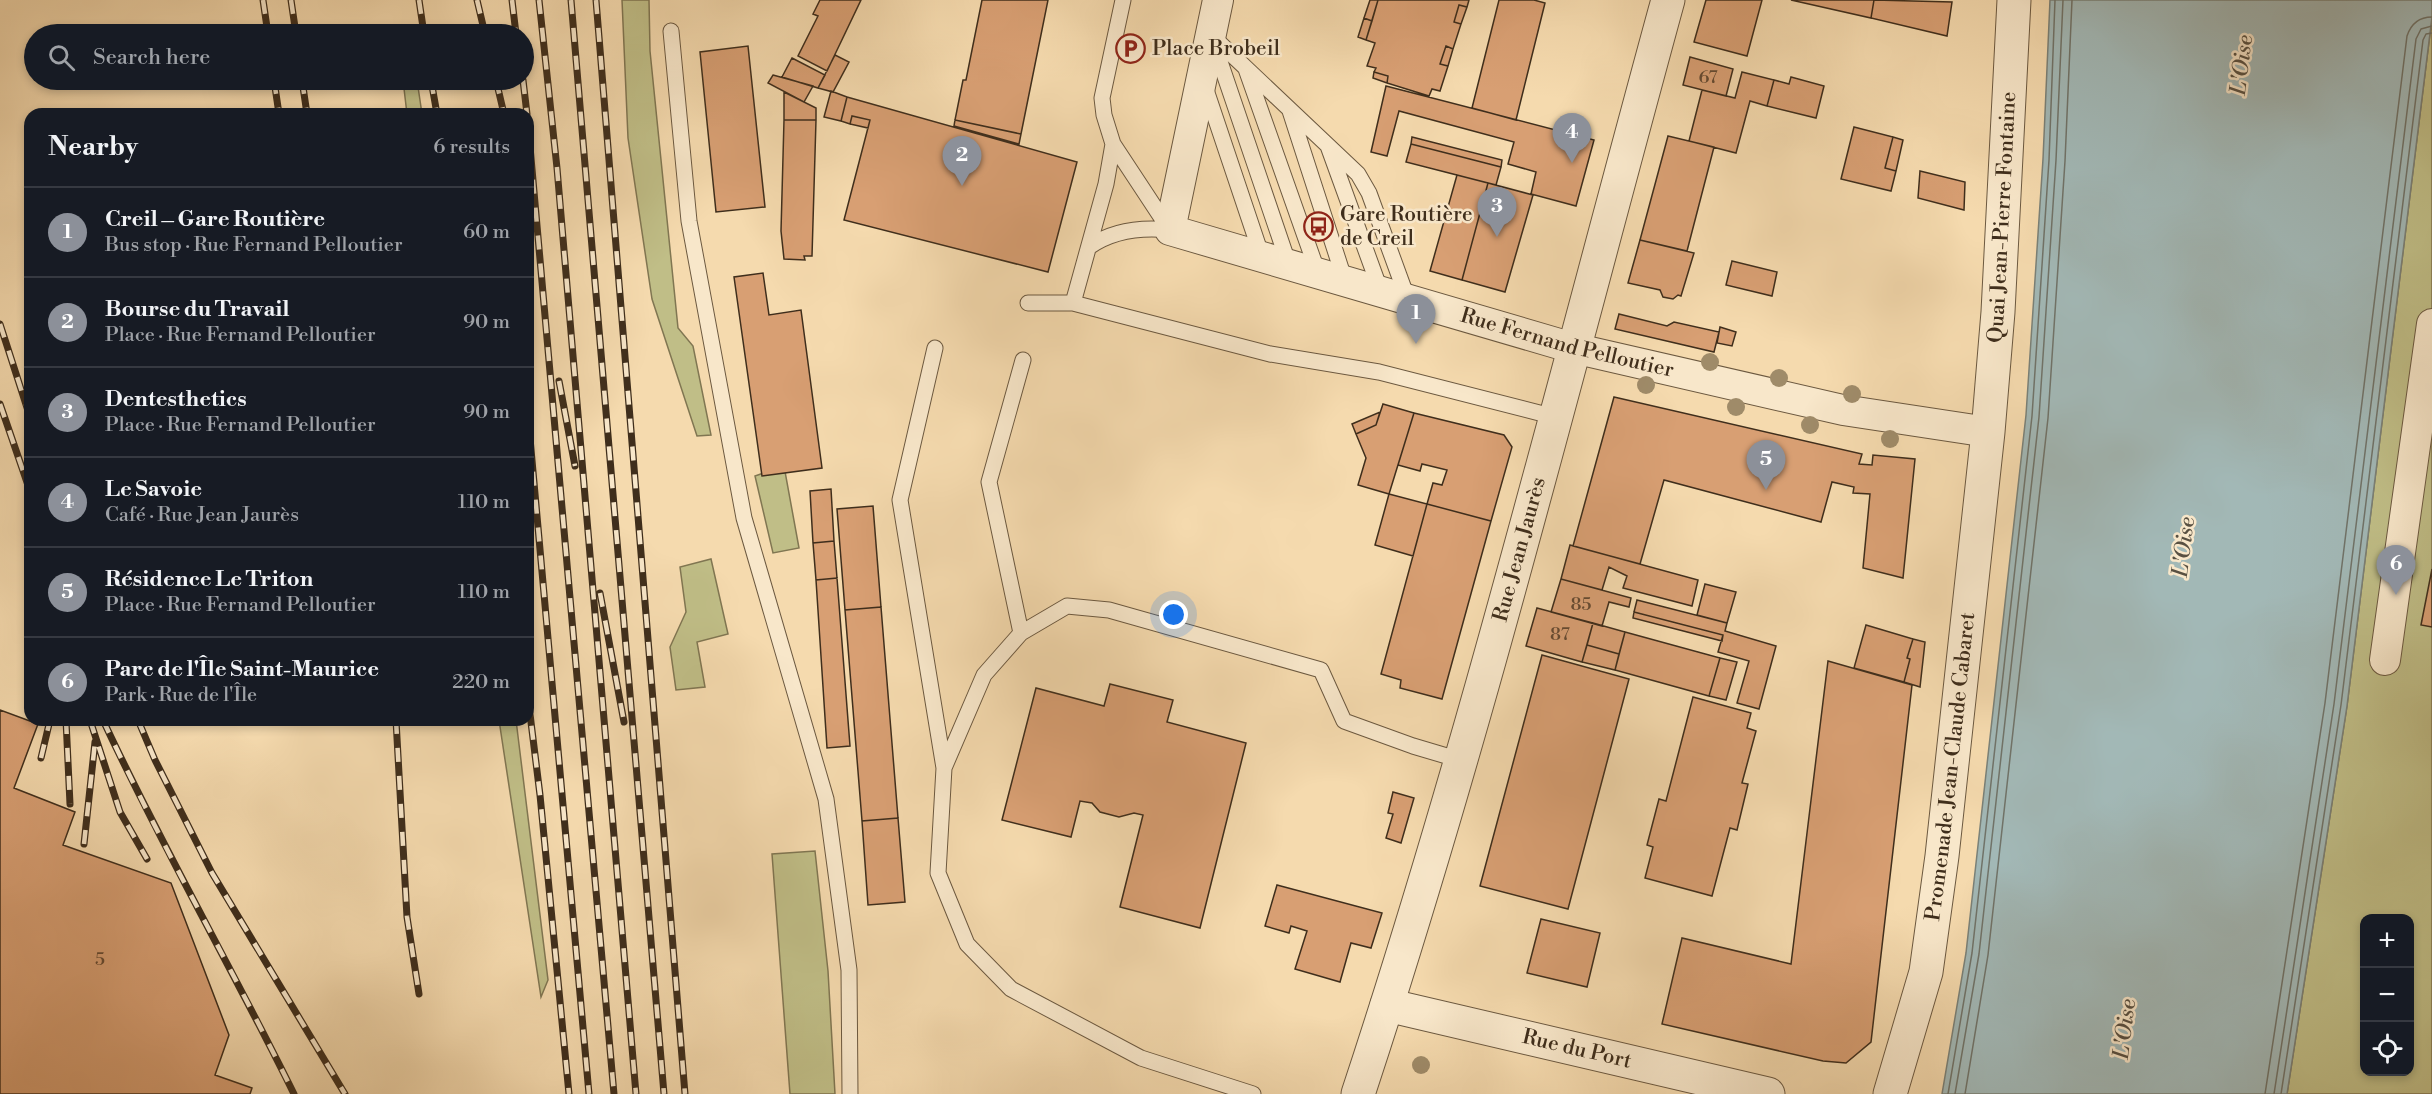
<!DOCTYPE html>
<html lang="en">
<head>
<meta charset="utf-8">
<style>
	:root { --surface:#171b24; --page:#20242c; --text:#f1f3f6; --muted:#9ea1a6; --line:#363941; --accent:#8c9099 }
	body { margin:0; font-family:"Libre Bodoni",serif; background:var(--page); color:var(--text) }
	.controls { position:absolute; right:18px; bottom:18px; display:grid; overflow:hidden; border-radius:12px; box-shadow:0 3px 9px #0003 }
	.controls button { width:54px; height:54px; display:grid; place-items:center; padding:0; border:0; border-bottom:2px solid var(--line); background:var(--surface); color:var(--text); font:30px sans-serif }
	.you { position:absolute; left:1174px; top:615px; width:21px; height:21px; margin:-15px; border:4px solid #fff; border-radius:50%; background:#1a73e8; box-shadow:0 0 0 9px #1a73e833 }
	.badge { display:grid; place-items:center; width:39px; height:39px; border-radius:50%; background:var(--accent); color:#fff; font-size:20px; font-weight:700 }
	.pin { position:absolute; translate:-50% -50px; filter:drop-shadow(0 2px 3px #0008) }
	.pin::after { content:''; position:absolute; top:32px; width:21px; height:18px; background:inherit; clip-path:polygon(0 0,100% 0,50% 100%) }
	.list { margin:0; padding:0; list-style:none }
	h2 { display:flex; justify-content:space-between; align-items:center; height:78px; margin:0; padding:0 24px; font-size:26px }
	h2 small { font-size:20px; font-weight:400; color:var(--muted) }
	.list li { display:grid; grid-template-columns:39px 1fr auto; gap:18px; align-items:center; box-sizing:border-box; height:90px; padding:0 24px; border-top:2px solid var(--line) }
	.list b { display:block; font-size:22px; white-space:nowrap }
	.list p { margin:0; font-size:20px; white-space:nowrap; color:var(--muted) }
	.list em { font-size:20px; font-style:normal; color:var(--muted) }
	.icon { flex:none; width:33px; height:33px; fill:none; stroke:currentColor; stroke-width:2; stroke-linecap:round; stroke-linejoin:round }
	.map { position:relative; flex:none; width:2432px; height:1094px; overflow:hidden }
	.search { position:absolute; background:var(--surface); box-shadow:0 3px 9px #0003; left:24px; top:24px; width:510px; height:66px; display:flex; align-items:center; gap:15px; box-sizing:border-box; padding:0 21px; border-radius:33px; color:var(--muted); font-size:22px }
	.panel { position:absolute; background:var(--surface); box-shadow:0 3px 9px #0003; left:24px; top:108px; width:510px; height:618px; border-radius:18px }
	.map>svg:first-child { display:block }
	.green { fill:#c0be87; stroke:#807652; stroke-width:1.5; fill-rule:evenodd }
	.water { fill:#a2b8b6; stroke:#7a8178; stroke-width:1.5 }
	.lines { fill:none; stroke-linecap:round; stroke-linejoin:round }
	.shore { stroke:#707369; stroke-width:1.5 }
	.building { fill:#d89f73; stroke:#3f2e1c; stroke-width:1.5 }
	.service-casing { stroke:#6c5940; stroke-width:17 }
	.minor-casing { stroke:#6c5940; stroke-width:32 }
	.tertiary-casing { stroke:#6c5940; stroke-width:35 }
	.service { stroke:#f8e7ca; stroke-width:15 }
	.minor { stroke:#f8e7ca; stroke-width:30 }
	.tertiary { stroke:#f8e7ca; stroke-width:33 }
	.rail-casing { stroke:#3f2e1c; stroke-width:7 }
	.rail { stroke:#f8e7ca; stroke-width:4.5; stroke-dasharray:14; stroke-linecap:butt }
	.tree { fill:#9f8b69 }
	.labels { text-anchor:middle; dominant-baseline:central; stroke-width:5; stroke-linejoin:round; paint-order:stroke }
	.number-label { font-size:18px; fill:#654a32 }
	.poi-label { font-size:21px; fill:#3f2e1c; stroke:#f8e7ca; text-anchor:start }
	.street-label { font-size:21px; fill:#3f2e1c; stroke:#f8e7ca }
	.water-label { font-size:22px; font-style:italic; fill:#585042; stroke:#f8e7ca }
</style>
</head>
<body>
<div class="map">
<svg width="2432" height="1094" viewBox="0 0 2432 1094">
	<rect width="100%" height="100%" fill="#f5daae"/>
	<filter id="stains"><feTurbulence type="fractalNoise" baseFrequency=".00333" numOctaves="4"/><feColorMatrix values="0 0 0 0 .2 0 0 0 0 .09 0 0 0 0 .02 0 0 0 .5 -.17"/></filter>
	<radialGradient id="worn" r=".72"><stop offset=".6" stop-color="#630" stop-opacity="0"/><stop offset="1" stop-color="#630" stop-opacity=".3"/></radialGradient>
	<path class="green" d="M 622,0 L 649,0 L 650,51 L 678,328 L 693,346 L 711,435 L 697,436 L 652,299 L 628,138 Z
		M 2432,17 L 2432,1094 L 2287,1094 L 2347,706 ZM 2364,918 L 2410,918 L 2410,1072 L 2364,1072 Z
		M 403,80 L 417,80 L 422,114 L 407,114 Z
		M 784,466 L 799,548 L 773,553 L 755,476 Z
		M 711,559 L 728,634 L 697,642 L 705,687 L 676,690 L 670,647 L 686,612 L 680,567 Z
		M 499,720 L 516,720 L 548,980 L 541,997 Z
		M 815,851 L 828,971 L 835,1094 L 790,1094 L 772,854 Z"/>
	<path class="water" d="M 2050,0 L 2432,0 L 2432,17 L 2347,706 L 2287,1094 L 1942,1094 L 1966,953 L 2026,415 L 2043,159 Z"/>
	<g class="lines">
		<path class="shore" d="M 1948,1094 L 1972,953 L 2032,416 L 2049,160 L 2055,0
			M 1955,1094 L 1979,954 L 2039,417 L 2056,160 L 2063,0
			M 1965,1094 L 1988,955 L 2048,418 L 2065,161 L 2072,0
			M 2265,1094 L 2325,703 L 2407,36 C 2411,24 2419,17 2432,17
			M 2274,1094 L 2334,704 L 2416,39 L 2421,29 L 2432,26
			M 2281,1094 L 2341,705 L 2423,40 L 2426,34 L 2432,33"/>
	</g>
	<path class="building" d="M 820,0 L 861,0 L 827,71 L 798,56 L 818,16 L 813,14 Z
		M 982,0 L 1048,0 L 1021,134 L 955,120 L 963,80 L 966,80 Z
		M 1370,0 L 1378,0 L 1372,21 L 1364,18 Z
		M 1378,0 L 1469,0 L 1467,7 L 1459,5 L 1454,22 L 1461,24 L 1453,49 L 1446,46 L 1440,64 L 1448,66 L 1440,91 L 1432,89 L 1429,96 L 1387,83 L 1388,76 L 1374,72 L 1376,68 L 1367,66 L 1375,43 L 1366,40 Z
		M 1499,0 L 1534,0 L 1545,3 L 1516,120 L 1472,108 Z
		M 1706,0 L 1762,0 L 1747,56 L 1694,42 Z
		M 1791,0 L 1874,0 L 1871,18 Z
		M 1874,0 L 1952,2 L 1947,36 L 1871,18 Z
		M 1459,5 L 1467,7 L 1461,24 L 1454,22 Z
		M 1364,18 L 1372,21 L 1366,40 L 1358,37 Z
		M 748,46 L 765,207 L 716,212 L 700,52 Z
		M 1446,46 L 1453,49 L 1448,66 L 1440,64 Z
		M 835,55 L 849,62 L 833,92 L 818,88 Z
		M 1690,57 L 1733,69 L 1726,96 L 1683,85 Z
		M 792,58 L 825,75 L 818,88 L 782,77 Z
		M 1374,72 L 1388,76 L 1387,83 L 1373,78 Z
		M 1742,72 L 1774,80 L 1767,106 L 1750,101 L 1736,153 L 1689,141 L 1702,90 L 1735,98 Z
		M 773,75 L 813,86 L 804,102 L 768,83 Z
		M 1791,77 L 1824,86 L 1816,118 L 1767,106 L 1774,80 L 1789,84 Z
		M 1386,86 L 1594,140 L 1576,206 L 1531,194 L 1536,172 L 1508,164 L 1514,142 L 1399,111 L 1387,156 L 1371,152 Z
		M 831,91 L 847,97 L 841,121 L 824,117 Z
		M 784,92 L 816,108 L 816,120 L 784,120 Z
		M 847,97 L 1077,162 L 1048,272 L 844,220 L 870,120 L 852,116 L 850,124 L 841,121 Z
		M 852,116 L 870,120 L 868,128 L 850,124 Z
		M 784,120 L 816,120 L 812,256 L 804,256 L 805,260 L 784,259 L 781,231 Z
		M 955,120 L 1021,134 L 1019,144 L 954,126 Z
		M 1854,127 L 1893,137 L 1885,168 L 1896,171 L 1891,191 L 1841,179 Z
		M 1668,136 L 1714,147 L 1687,251 L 1640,240 Z
		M 1412,137 L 1502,160 L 1501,167 L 1411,144 Z
		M 1893,137 L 1903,140 L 1896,171 L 1885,168 Z
		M 1411,144 L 1501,167 L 1496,185 L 1406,162 Z
		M 1920,171 L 1965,182 L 1964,210 L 1918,198 Z
		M 1457,175 L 1488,183 L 1462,280 L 1430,271 Z
		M 1488,183 L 1533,195 L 1505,292 L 1462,280 Z
		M 1640,240 L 1694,253 L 1681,296 L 1678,295 L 1673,299 L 1663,297 L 1660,290 L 1628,283 Z
		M 1732,261 L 1777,272 L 1772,296 L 1726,285 Z
		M 763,273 L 769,315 L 801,310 L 822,468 L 762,476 L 734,277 Z
		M 1619,314 L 1667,326 L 1674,322 L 1719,332 L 1714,352 L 1615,329 Z
		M 1720,327 L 1736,332 L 1732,346 L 1717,343 Z
		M 1614,397 L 1862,454 L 1859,464 L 1872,465 L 1873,455 L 1915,459 L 1903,578 L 1863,568 L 1870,494 L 1853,493 L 1854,487 L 1832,482 L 1821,522 L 1664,480 L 1640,564 L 1573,546 Z
		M 1383,404 L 1414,413 L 1389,494 L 1358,485 L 1366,458 L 1356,434 L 1376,425 Z
		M 1380,412 L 1376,425 L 1356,434 L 1352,424 Z
		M 1414,413 L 1504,435 L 1512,447 L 1491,521 L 1427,504 L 1433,483 L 1442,485 L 1447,470 L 1422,464 L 1420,471 L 1398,465 Z
		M 831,489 L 834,541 L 813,543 L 810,491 Z
		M 1389,494 L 1427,504 L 1413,556 L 1375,545 Z
		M 1427,504 L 1491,521 L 1442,699 L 1400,688 L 1401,680 L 1381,674 Z
		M 873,506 L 881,607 L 845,610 L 837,509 Z
		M 834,541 L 837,578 L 816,580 L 813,543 Z
		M 1570,545 L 1698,580 L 1692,606 L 1623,588 L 1627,576 L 1609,567 L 1602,590 L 1561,579 Z
		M 2432,569 L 2432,627 L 2421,625 Z
		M 837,578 L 850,746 L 827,748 L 816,580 Z
		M 1561,579 L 1631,598 L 1629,607 L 1609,602 L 1602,626 L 1551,612 Z
		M 1705,584 L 1736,592 L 1727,623 L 1697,615 Z
		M 1637,600 L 1727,623 L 1725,631 L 1776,646 L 1759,709 L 1737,703 L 1749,661 L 1718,652 L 1723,635 L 1634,612 Z
		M 881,607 L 898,818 L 862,821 L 845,610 Z
		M 1537,608 L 1593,623 L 1582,662 L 1526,646 Z
		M 1634,612 L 1723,635 L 1722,641 L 1633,618 Z
		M 1593,623 L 1625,632 L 1619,654 L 1587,645 Z
		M 1866,625 L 1913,639 L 1907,658 L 1910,659 L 1904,682 L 1854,668 Z
		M 1625,632 L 1720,658 L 1709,696 L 1615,670 Z
		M 1913,639 L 1925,642 L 1920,687 L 1904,682 L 1910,659 L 1907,658 Z
		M 1587,645 L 1619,654 L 1615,670 L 1582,662 Z
		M 1542,655 L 1629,679 L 1568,909 L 1480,886 Z
		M 1720,658 L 1737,662 L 1726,700 L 1709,696 Z
		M 1828,661 L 1912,685 L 1871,1042 L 1846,1063 L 1823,1061 L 1662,1024 L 1682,938 L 1791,964 Z
		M 1110,684 L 1173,700 L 1167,722 L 1246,743 L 1200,928 L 1120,907 L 1143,815 L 1134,813 L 1119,817 L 1100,812 L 1092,803 L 1080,801 L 1071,837 L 1002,820 L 1036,688 L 1104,706 Z
		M 1693,697 L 1751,713 L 1747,728 L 1756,731 L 1742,783 L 1748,784 L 1737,830 L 1730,828 L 1712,896 L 1645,878 L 1653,847 L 1647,845 L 1659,799 L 1666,801 Z
		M 0,710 L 38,724 L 14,788 L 75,812 L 63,845 L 171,883 L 229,1035 L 215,1075 L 252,1088 L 250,1094 L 0,1094 Z
		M 1393,792 L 1414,798 L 1401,843 L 1386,838 L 1393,814 L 1388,813 Z
		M 898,818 L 905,902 L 868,905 L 862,821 Z
		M 1277,885 L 1382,913 L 1371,948 L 1351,943 L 1340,982 L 1295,969 L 1307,931 L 1291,926 L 1289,933 L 1265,926 Z
		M 1541,919 L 1600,933 L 1587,987 L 1527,973 Z"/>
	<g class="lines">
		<defs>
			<path id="service" d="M 1123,0 L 1102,98 L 1104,115 L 1113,144 L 1169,229
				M 671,31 L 689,221 L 744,518 L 826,799 L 849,970 L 850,1094
				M 1211,35 L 1358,174 L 1369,193 L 1408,300
				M 1214,44 L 1289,265
				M 1246,69 L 1318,273
				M 1205,87 L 1262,257
				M 1290,111 L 1345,281
				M 1113,144 L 1106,184 L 1073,303 L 1270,354 L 1379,372 L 1555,417
				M 1328,146 L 1381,292
				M 1089,247 C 1113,230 1141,227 1170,230
				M 1028,303 L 1073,303
				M 935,348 L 900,500 L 944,768
				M 1021,633 L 989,482 L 1023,360
				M 1253,1094 L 1141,1058 L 1011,989 L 967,944 L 938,873 L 944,768 L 984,675 L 1021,633 L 1067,606 L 1109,610 L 1321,670 L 1344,721 L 1413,746 L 1460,760"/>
			<g id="minor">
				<path id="s1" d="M 1218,0 L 1170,230 L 1573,348 L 1843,410 L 1988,432"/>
				<path d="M 2385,660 L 2432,324"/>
			</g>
			<g id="tertiary">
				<path id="s2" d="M 1387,1005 L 1768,1094"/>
				<path id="s3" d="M 1358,1094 C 1477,734 1568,365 1668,0"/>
				<path id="s4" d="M 1890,1094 L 1926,972 L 1942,856 L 1988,432 L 1998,312 L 2014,0"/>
			</g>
		</defs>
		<use href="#service" class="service-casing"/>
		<use href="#minor" class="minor-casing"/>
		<use href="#tertiary" class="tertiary-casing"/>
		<use href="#service" class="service"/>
		<use href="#minor" class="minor"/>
		<use href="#tertiary" class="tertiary"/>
		<defs>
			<path id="rail" d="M 263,0 L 268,34
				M 291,0 L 296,34
				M 419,0 L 424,34
				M 477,0 L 485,34
				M 512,0 L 516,34
				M 539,0 L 557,168 L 636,1094
				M 571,0 L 664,1094
				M 596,0 L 685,1094
				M 274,80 L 279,114
				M 302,80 L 307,114
				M 431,80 L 437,114
				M 496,80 L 504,114
				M 523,80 L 527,114
				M 528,124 L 614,1094
				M 0,324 L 30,417
				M 559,381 L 575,466
				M 0,404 L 30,491
				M 528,416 L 589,1094
				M 600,593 L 624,722
				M 528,698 L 540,795 L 569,1094
				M 66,720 L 70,804
				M 90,720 L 120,812 L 147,859
				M 103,720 C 162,847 232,968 294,1094
				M 138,720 L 155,760 L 212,873 L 345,1094
				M 396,720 L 407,917 L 419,994
				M 41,758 L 50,720
				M 84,844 L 95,742"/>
		</defs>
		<use href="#rail" class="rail-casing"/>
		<use href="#rail" class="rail"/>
	</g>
	<g class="tree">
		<circle cx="1710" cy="362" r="9"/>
		<circle cx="1779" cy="378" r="9"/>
		<circle cx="1646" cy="385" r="9"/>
		<circle cx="1852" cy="394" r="9"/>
		<circle cx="1736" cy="407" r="9"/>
		<circle cx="1810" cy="425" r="9"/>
		<circle cx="1890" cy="439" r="9"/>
		<circle cx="1421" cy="1065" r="9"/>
	</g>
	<defs>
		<symbol id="parking-ring" viewBox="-11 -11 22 22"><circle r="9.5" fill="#f8e7ca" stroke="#8f2418" stroke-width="1.5"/><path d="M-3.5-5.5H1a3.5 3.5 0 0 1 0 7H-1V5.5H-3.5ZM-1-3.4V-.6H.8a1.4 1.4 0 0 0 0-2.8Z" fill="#8f2418"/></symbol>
		<symbol id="bus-ring" viewBox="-11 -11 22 22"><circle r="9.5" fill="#f8e7ca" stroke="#8f2418" stroke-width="1.5"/><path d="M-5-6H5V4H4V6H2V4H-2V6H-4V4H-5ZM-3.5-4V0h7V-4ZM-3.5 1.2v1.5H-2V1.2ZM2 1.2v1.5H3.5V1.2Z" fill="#8f2418"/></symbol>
	</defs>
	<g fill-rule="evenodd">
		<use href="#parking-ring" x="1114" y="32" width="33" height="33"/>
		<use href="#bus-ring" x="1302" y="210" width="33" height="33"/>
	</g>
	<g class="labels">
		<g class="number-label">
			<text x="1708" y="77">67</text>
			<text x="1581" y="604">85</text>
			<text x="1560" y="634">87</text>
			<text x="100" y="959">5</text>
		</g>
		<g class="poi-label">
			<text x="1152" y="49">Place Brobeil</text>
			<text x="1340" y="215">Gare Routière<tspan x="1340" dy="24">de Creil</tspan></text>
		</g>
		<g class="street-label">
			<text stroke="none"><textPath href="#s4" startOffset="886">Quai Jean-Pierre Fontaine</textPath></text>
			<text stroke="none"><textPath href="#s1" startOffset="648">Rue Fernand Pelloutier</textPath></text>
			<text stroke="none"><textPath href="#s3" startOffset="568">Rue Jean Jaurès</textPath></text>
			<text stroke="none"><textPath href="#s4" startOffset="334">Promenade Jean-Claude Cabaret</textPath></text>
			<text stroke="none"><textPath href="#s2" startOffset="195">Rue du Port</textPath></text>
		</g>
		<g class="water-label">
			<text transform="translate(2242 65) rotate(-83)">L'Oise</text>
			<text transform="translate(2184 547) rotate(-83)">L'Oise</text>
			<text transform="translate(2125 1029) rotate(-83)">L'Oise</text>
		</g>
	</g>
	<rect width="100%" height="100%" filter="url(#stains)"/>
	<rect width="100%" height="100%" fill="url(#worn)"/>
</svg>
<div class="controls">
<button>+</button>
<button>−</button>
<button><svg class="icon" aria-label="locate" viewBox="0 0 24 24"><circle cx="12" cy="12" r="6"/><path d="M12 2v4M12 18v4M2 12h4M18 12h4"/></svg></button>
</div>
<div class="you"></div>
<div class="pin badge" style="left:1416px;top:344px">1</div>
<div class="pin badge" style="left:962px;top:186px">2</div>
<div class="pin badge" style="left:1497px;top:237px">3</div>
<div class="pin badge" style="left:1572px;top:163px">4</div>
<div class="pin badge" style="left:1766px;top:490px">5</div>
<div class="pin badge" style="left:2396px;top:595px">6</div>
<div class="search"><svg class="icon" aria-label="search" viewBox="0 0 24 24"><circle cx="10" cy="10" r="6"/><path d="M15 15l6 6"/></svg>Search here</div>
<section class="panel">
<h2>Nearby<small>6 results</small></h2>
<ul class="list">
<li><span class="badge">1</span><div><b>Creil – Gare Routière</b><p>Bus stop · Rue Fernand Pelloutier</p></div><em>60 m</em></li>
<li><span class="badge">2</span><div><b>Bourse du Travail</b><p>Place · Rue Fernand Pelloutier</p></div><em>90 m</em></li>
<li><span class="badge">3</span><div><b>Dentesthetics</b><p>Place · Rue Fernand Pelloutier</p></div><em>90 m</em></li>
<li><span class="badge">4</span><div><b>Le Savoie</b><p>Café · Rue Jean Jaurès</p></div><em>110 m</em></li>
<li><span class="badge">5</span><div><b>Résidence Le Triton</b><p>Place · Rue Fernand Pelloutier</p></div><em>110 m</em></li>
<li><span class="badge">6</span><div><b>Parc de l'Île Saint-Maurice</b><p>Park · Rue de l'Île</p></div><em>220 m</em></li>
</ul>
</section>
</div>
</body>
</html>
